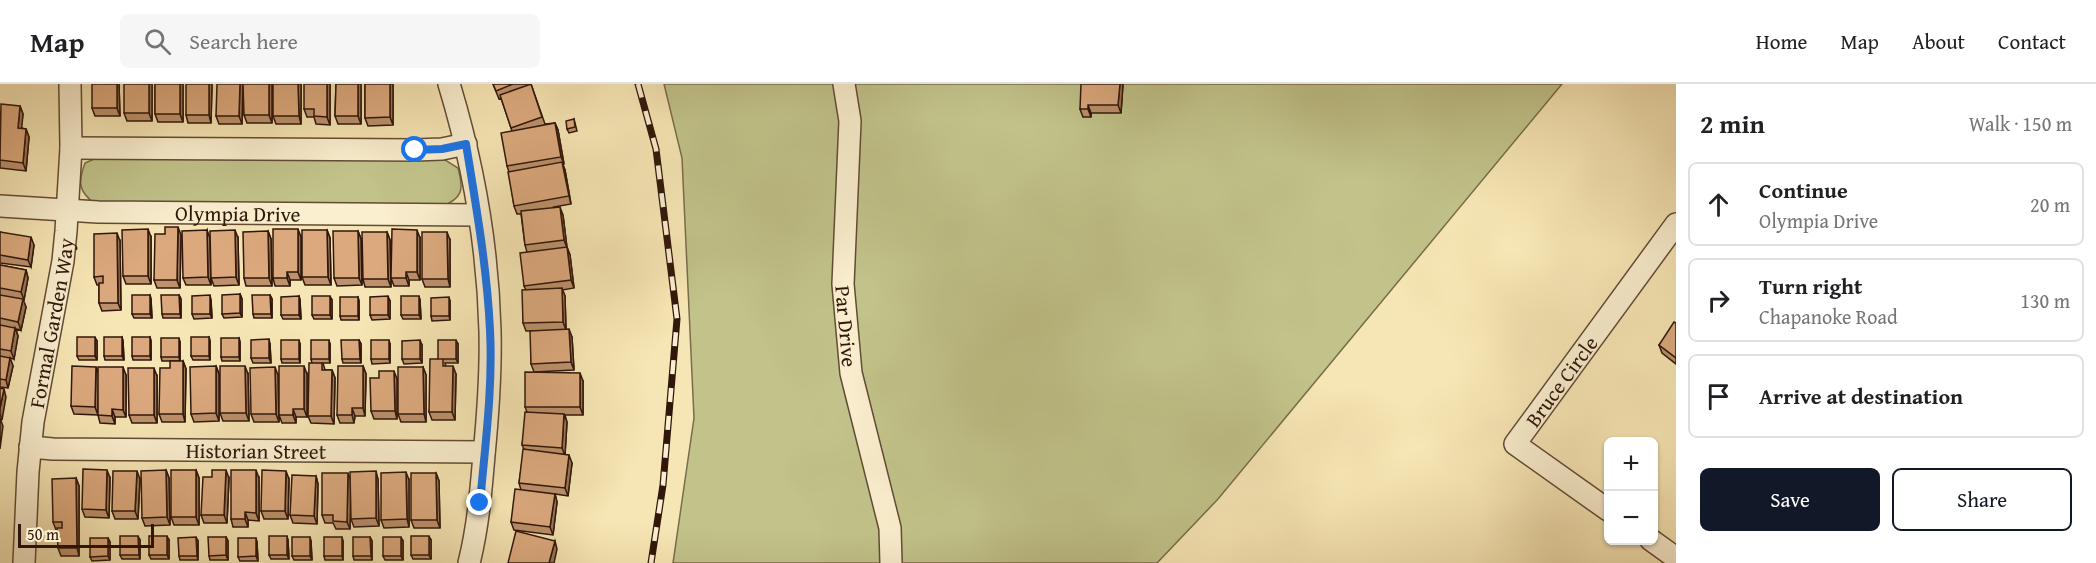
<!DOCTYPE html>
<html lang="en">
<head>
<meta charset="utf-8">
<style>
	:root { --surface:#fff; --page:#f6f6f6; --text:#202124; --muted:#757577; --line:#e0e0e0; --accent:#111827 }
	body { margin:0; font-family:"Gentium Book Plus",serif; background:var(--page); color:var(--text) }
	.controls { position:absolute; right:18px; bottom:18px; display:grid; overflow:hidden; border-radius:9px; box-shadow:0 2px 4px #0004 }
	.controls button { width:54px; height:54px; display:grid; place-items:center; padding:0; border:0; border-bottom:2px solid var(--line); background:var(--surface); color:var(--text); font:30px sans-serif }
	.scale { position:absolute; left:18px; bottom:15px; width:136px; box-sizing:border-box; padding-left:6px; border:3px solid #30170a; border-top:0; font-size:16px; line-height:21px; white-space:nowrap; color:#30170a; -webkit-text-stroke:4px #faefcf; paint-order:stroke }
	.stop { position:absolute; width:18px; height:18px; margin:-14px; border:4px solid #1a73e8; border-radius:50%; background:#fff }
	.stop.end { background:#1a73e8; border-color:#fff; box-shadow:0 2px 6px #0008 }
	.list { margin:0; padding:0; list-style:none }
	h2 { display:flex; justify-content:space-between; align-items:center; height:78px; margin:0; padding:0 24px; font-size:26px }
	h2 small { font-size:20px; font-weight:400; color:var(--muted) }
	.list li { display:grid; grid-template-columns:39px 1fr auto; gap:18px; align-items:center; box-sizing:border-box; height:84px; margin:0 12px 12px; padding:0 12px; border:2px solid var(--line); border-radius:9px }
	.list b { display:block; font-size:22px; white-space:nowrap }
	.list p { margin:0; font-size:20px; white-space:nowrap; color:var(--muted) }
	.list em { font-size:20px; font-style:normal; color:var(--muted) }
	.actions { display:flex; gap:12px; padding:18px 24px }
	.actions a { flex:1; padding:14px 0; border:2px solid var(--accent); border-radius:9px; text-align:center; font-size:21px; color:var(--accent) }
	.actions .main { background:var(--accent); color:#fff }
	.icon { flex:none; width:33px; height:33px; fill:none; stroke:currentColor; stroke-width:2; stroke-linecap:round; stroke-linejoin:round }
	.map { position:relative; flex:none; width:1676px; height:479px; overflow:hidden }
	header { display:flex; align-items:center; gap:36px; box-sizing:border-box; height:84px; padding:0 30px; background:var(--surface); border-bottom:2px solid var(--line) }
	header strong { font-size:28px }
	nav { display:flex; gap:33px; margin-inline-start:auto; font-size:21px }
	.search { width:420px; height:54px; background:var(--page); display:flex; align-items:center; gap:15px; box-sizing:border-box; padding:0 21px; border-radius:9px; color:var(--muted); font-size:22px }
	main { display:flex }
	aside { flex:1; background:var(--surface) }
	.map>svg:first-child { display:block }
	.green { fill:#c1c38a; stroke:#786d4a; stroke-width:1.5 }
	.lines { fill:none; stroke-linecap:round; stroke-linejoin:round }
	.minor-casing { stroke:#624b35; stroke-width:24 }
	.minor { stroke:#faefcf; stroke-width:21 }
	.rail-casing { stroke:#30170a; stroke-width:7 }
	.rail { stroke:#faefcf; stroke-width:4.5; stroke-dasharray:14; stroke-linecap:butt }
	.wall { fill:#bc916c; stroke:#30170a; stroke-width:1.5 }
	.shaded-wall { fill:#997658; stroke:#30170a; stroke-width:1.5 }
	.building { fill:#dba97d; stroke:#30170a; stroke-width:1.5 }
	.route { stroke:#1a73e8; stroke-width:8 }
	.labels { text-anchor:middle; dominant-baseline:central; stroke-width:6; stroke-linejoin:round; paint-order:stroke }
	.street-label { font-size:21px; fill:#30170a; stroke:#faefcf }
</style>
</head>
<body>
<header>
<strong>Map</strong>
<div class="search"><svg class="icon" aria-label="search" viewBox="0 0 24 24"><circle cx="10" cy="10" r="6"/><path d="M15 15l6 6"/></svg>Search here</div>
<nav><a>Home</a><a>Map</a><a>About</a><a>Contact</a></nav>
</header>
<main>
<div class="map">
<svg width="1676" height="479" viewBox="0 0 1676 479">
	<rect width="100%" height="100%" fill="#f7e6b5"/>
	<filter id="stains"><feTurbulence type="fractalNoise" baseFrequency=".00333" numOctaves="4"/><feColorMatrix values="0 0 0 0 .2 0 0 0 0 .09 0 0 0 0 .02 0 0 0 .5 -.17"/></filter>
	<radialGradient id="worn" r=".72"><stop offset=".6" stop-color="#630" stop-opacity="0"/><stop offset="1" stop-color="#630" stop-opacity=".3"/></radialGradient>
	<path class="green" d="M 664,0 L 1562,0 L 1218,415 L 1157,479 L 673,479 L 694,334 L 682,74 Z
		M 101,72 L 442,74 L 458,84 C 464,106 463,114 441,123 L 95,120 C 78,107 78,98 85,79 Z"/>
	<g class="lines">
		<defs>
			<g id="minor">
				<path d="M 449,0 C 473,79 488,165 490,247 C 491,289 488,330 484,371 C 481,407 478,443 469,479"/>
				<path id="s1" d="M 844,0 L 850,37 L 843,200 L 851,289 L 890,444 L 891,479"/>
				<path d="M 71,64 L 415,66 L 442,65 L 466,60"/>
				<path id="s2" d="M 0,122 L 98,128 L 478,131"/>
				<path id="s3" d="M 30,363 L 53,365 L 484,368"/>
				<path id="s4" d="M 1608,426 L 1515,360 L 1676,140"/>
				<path d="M 1651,456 L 1676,474"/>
				<path id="s5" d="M 24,479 L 28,388 L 33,338 L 63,177 L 66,147 L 71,64 L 70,0"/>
			</g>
		</defs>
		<use href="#minor" class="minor-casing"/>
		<use href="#minor" class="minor"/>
		<defs>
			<path id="rail" d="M 638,0 L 656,65 L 677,235 L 663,401 L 651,479"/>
		</defs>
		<use href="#rail" class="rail-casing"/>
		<use href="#rail" class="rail"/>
	</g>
	<path class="wall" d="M 119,0 L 120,32 L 95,32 L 92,24 Z
		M 152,0 L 152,37 L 127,37 L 124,29 Z
		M 155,0 L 183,0 L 183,38 L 158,38 L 155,30 Z
		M 212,0 L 211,39 L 188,39 L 186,31 Z
		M 243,0 L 242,40 L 219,40 L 216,32 Z
		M 243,0 L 272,0 L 272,39 L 247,39 L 244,31 Z
		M 273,0 L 301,0 L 301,40 L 276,40 L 273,32 Z
		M 330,0 L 330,41 L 316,40 L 314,33 L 307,33 L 304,25 Z
		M 336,0 L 361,0 L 361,40 L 338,40 L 335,32 Z
		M 365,0 L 393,0 L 393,41 L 368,42 L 365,34 Z
		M 493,0 L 531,0 L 545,40 L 555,39 L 558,46 L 564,80 L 563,81 L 565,86 L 571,120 L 554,123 L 563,131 L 567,163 L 570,171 L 574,204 L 562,206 L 565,212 L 566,245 L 572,253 L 574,286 L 534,288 L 531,280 L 532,247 L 526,247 L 523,239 L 526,206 L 524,202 L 527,168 L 525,161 L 521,130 L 517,130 L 514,122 L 509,88 L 507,82 L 512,47 L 501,14 L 499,15 Z
		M 1123,0 L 1121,29 L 1091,29 L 1091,33 L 1083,33 L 1080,25 Z
		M 20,22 L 23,30 L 21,44 L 26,45 L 29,53 L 26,87 L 0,84 L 0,28 Z
		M 574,35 L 577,47 L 569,49 L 567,45 Z
		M 207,146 L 211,201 L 186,201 L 183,194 Z
		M 327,146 L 330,154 L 331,201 L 305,201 L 302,193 Z
		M 268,147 L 271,155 L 272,202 L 246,202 L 244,194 Z
		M 358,147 L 361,155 L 362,201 L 337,202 L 334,194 Z
		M 0,148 L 34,161 L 31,183 L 0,179 Z
		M 387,148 L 390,156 L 391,203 L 365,203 L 363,195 Z
		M 165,150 L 181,151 L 180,204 L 157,204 L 154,196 Z
		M 151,153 L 151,200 L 126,200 L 123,192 Z
		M 301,153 L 301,196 L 290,196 L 290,202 L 275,202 L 273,194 Z
		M 238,154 L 239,201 L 214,202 L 211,194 Z
		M 420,154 L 420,196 L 409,196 L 409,202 L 394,202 L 391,194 Z
		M 450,156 L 450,203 L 425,203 L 422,195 Z
		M 120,157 L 121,226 L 102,227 L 99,219 L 99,201 L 97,201 L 94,193 Z
		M 0,181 L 26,186 L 28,194 L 24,216 L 23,216 L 26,223 L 21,246 L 16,245 L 18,252 L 14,275 L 10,274 L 13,282 L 8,304 L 0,303 Z
		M 240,210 L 242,215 L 242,233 L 224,234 L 222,230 Z
		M 150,211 L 151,215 L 152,234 L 134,234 L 132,230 Z
		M 179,211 L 181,215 L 181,234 L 163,234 L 162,230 Z
		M 270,211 L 272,215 L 272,234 L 254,234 L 253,230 Z
		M 299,212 L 300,216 L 301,235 L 283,235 L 281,231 Z
		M 358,213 L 359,217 L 359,236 L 341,236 L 340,232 Z
		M 211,216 L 212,234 L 194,235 L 192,230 Z
		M 332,216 L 332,235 L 314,235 L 312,231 Z
		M 420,216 L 421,235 L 403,235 L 401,231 Z
		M 390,217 L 390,235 L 372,236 L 370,231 Z
		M 450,217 L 450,236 L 432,237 L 431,232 Z
		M 1676,239 L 1676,280 L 1662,269 L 1659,261 Z
		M 122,253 L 123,257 L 124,276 L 105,276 L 104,272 Z
		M 150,253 L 151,257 L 151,276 L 133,276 L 132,272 Z
		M 209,253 L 210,257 L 210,276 L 193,276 L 191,272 Z
		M 239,254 L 240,258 L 240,277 L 222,277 L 221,273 Z
		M 359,256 L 361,260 L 361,279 L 343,279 L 342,275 Z
		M 97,257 L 97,276 L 79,276 L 77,272 Z
		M 180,258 L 180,277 L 162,277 L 161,273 Z
		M 270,260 L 271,279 L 253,279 L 251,274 Z
		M 300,260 L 300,279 L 282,279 L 281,275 Z
		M 330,260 L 330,279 L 323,279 L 325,286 L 332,286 L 335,294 L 334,340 L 311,339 L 308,332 L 312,279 L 311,275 Z
		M 390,260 L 390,279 L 372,280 L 371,275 Z
		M 458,260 L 458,279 L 445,279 L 446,282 L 456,290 L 455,336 L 432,336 L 429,328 L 438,275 Z
		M 422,261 L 422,279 L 404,280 L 402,275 Z
		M 183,277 L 186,285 L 185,338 L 162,338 L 159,330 Z
		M 216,282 L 219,290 L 219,337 L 194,338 L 191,330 Z
		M 363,282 L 366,290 L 365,332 L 355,332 L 354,339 L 340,339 L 337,331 Z
		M 423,283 L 426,291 L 426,338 L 401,338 L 398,330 Z
		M 98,289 L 126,291 L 126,333 L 115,333 L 115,340 L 100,339 L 98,331 L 74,330 L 71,322 Z
		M 248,290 L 249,337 L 223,337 L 220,329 Z
		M 307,290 L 307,333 L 296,333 L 296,339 L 282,339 L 279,331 Z
		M 278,291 L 279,338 L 254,338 L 251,330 Z
		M 157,292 L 157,339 L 132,339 L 129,331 Z
		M 397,295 L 397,335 L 374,335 L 371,327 Z
		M 583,297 L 583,331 L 565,331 L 567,338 L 565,370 L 572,379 L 568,412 L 555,410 L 557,418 L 553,451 L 514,446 L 511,438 L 521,406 L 519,399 L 524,365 L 522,361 L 527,328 L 525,323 Z
		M 166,386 L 169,394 L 170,441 L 145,442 L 142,434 Z
		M 196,386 L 199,394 L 199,441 L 174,441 L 171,433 Z
		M 436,389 L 439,397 L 440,444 L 414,444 L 411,436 Z
		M 316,392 L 318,400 L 317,440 L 293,439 L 290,431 Z
		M 76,394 L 79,402 L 79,472 L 61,472 L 58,464 L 57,446 L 56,446 L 53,438 Z
		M 110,394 L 109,434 L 85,433 L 82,425 Z
		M 229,394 L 227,439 L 204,439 L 201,431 Z
		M 259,394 L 259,437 L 248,436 L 248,443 L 233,443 L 231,435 Z
		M 140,395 L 138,435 L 115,435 L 112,427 Z
		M 289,395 L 288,435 L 264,435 L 261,427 Z
		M 378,395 L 379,442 L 354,443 L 351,435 L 350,406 L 350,445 L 336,445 L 333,439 L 325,439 L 322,431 L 350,396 Z
		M 409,396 L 409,443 L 384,444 L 381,436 Z
		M 226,453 L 228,457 L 228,476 L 210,476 L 209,472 Z
		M 370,453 L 372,457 L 372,476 L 354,476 L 353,472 Z
		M 108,454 L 110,458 L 110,476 L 92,477 L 90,473 Z
		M 140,456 L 140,475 L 122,475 L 120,471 Z
		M 169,456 L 169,475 L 151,475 L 149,471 Z
		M 288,456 L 289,475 L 271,475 L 269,471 Z
		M 431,456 L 431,475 L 413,475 L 411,471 Z
		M 198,457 L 198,476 L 180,476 L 179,472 Z
		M 311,457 L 312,476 L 294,476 L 292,472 Z
		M 343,457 L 343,476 L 325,476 L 324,472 Z
		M 403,457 L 403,476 L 385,476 L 383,472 Z
		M 257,458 L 258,477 L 240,477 L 238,473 Z"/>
	<path class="shaded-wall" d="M 117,0 L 119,0 L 120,32 L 117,24 Z
		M 149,0 L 152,0 L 152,37 L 149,29 Z
		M 180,0 L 183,0 L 183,38 L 180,30 Z
		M 209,0 L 212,0 L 211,39 L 209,31 Z
		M 240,0 L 243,0 L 242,40 L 239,32 Z
		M 269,0 L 272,0 L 272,39 L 269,31 Z
		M 298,0 L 301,0 L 301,40 L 299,32 Z
		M 327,0 L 330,0 L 330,41 L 327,33 Z
		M 358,0 L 361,0 L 361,40 L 358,32 Z
		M 390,0 L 393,0 L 393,41 L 390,33 Z
		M 1120,0 L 1123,0 L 1121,29 L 1118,21 Z
		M 1088,21 L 1091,29 L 1091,33 L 1088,25 Z
		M 20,22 L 23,30 L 21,52 L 18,44 Z
		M 555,39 L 558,46 L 564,80 L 561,73 Z
		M 26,45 L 29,53 L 26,87 L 23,79 Z
		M 562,78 L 565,86 L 571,120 L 569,112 Z
		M 560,123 L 563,131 L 567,164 L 564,156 Z
		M 178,143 L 181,151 L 180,204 L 177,196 Z
		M 148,145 L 151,153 L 151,200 L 148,192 Z
		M 298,145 L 301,153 L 301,196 L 298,188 Z
		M 207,146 L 210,154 L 211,201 L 208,193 Z
		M 235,146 L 238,154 L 239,201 L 236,193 Z
		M 327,146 L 330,154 L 331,201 L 328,193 Z
		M 417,146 L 420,154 L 420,196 L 417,188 Z
		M 268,147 L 271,155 L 272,202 L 269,194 Z
		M 358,147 L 361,155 L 362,201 L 359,194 Z
		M 387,148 L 390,156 L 391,203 L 388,195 Z
		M 447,148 L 450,156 L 450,203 L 448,195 Z
		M 117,149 L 120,157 L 121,226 L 118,219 Z
		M 31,153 L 34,161 L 31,183 L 28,176 Z
		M 567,163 L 570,171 L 574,204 L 571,196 Z
		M 26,186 L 28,194 L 24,216 L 21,208 Z
		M 287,188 L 290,196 L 290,202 L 287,194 Z
		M 406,188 L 409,196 L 409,202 L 406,194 Z
		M 562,204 L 565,212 L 566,246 L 563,238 Z
		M 240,210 L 242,215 L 242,233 L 240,229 Z
		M 150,211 L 151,215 L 152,234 L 150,230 Z
		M 179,211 L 181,215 L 181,234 L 180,230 Z
		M 210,211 L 211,216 L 212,234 L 210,230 Z
		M 270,211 L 272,215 L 272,234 L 271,230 Z
		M 299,212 L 300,216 L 301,235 L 299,231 Z
		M 330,212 L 332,216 L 332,235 L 330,231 Z
		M 388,212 L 390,217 L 390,235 L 388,231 Z
		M 419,212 L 420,216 L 421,235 L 419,231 Z
		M 358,213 L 359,217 L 359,236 L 358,232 Z
		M 449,213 L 450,217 L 450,236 L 449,232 Z
		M 23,215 L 26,223 L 21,246 L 18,238 Z
		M 15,244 L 18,252 L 14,275 L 11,267 Z
		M 569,245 L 572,253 L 574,286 L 571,278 Z
		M 95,253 L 97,257 L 97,276 L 95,272 Z
		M 122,253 L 123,257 L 124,276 L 122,272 Z
		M 150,253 L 151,257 L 151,276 L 150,272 Z
		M 209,253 L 210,257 L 210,276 L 209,272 Z
		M 179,254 L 180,258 L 180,277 L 179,273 Z
		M 239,254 L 240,258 L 240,277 L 239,273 Z
		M 269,255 L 270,260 L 271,279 L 269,274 Z
		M 299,256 L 300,260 L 300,279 L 299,275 Z
		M 329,256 L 330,260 L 330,279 L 329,275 Z
		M 359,256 L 361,260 L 361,279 L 360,275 Z
		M 389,256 L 390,260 L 390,279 L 389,275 Z
		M 420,256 L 422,261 L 422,279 L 420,275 Z
		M 456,256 L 458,260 L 458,279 L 456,275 Z
		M 10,274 L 13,282 L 8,304 L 6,296 Z
		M 183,277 L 186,285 L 185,338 L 183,330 Z
		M 216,282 L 219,290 L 219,337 L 216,329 Z
		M 245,282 L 248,290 L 249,337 L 246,329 Z
		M 304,282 L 307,290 L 307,333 L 304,325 Z
		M 363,282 L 366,290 L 365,332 L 363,324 Z
		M 453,282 L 456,290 L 455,336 L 452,328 Z
		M 96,283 L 99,291 L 98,331 L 95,323 Z
		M 123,283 L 126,291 L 126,333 L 123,326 Z
		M 275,283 L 278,291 L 279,338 L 276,330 Z
		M 423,283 L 426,291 L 426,338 L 424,330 Z
		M 154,284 L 157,292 L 157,339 L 154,331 Z
		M 332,286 L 335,294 L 334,340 L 331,332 Z
		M 394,287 L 397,295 L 397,335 L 395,327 Z
		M 580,289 L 583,297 L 583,331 L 580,323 Z
		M 4,305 L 6,313 L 2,336 L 0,330 L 0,324 Z
		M 352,324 L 355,332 L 354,339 L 352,331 Z
		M 112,325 L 115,333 L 115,340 L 112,332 Z
		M 293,325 L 296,333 L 296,339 L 293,331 Z
		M 564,330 L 567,338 L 565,372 L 562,364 Z
		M 0,334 L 3,342 L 0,365 Z
		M 569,371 L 572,379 L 568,412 L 565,404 Z
		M 107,386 L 110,394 L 109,434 L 106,426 Z
		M 166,386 L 169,394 L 170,441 L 167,433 Z
		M 196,386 L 199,394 L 199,441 L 196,433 Z
		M 226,386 L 229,394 L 227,439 L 224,431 Z
		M 256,386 L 259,394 L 259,437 L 256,429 Z
		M 137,387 L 140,395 L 138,435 L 135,427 Z
		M 286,387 L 289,395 L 288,435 L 285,427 Z
		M 376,387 L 378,395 L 379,442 L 376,434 Z
		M 406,388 L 409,396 L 409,443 L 407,435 Z
		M 348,389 L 351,397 L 350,445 L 347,438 Z
		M 436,389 L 439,397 L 440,444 L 437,436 Z
		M 316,392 L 318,400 L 317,440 L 314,432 Z
		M 76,394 L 79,402 L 79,472 L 77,464 Z
		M 555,410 L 557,418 L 553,451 L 550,443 Z
		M 245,428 L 248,436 L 248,443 L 245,435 Z
		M 138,452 L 140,456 L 140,475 L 139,471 Z
		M 167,452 L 169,456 L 169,475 L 167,471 Z
		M 287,452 L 288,456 L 289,475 L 287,471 Z
		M 429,452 L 431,456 L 431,475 L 429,471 Z
		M 196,453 L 198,457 L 198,476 L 197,472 Z
		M 226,453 L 228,457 L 228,476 L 226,471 Z
		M 310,453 L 311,457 L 312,476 L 310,472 Z
		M 342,453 L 343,457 L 343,476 L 342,472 Z
		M 370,453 L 372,457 L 372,476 L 371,472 Z
		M 401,453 L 403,457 L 403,476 L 401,472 Z
		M 108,454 L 110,458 L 110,476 L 108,472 Z
		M 256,454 L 257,458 L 258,477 L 256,472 Z
		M 555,457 L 557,465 L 554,479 L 549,479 Z"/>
	<path class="building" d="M 92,0 L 117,0 L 117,24 L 92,24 Z
		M 124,0 L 149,0 L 149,29 L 124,29 Z
		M 155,0 L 180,0 L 180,30 L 155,30 Z
		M 186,0 L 209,0 L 209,31 L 186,31 Z
		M 217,0 L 240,0 L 239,32 L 216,32 Z
		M 243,0 L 269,0 L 269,31 L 244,31 Z
		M 273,0 L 298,0 L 299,32 L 273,32 Z
		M 304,0 L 327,0 L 327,33 L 314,32 L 314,25 L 304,25 Z
		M 336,0 L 358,0 L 358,32 L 335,32 Z
		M 365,0 L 390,0 L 390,33 L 365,34 Z
		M 493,0 L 513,0 L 496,7 Z
		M 531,0 L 542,33 L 511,44 L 500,11 Z
		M 1081,0 L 1120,0 L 1118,21 L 1088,21 L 1088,25 L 1080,25 Z
		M 1,20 L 20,22 L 18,44 L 26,45 L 23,79 L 0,76 Z
		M 574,35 L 575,43 L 567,45 L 566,37 Z
		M 555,39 L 561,73 L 507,82 L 501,49 Z
		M 562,78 L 569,112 L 514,122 L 508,88 Z
		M 560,123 L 564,156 L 525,161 L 521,127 Z
		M 165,143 L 178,143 L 177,196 L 154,196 L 155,150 L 165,150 Z
		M 148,145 L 148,192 L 123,192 L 122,146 Z
		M 273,145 L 298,145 L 298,188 L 287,188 L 287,194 L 273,194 Z
		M 392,145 L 417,146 L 417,188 L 406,188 L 406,194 L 391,194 Z
		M 207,146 L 208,193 L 183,194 L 182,147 Z
		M 235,146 L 236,193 L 211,194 L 210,147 Z
		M 302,146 L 327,146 L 328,193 L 302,193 Z
		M 268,147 L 269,194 L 244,194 L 243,148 Z
		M 333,147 L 358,147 L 359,194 L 334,194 Z
		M 0,148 L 31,153 L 28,176 L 0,171 Z
		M 362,148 L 387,148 L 388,195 L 363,195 Z
		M 422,148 L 447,148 L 448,195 L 422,195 Z
		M 117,149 L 118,219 L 99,219 L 99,199 L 103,199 L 103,192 L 94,193 L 94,150 Z
		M 567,163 L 571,196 L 524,202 L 520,169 Z
		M 0,181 L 26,186 L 21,208 L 0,204 Z
		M 562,204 L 563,238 L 523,239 L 522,206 Z
		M 240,210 L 240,229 L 222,230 L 222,211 Z
		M 0,211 L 23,215 L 18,238 L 0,234 Z
		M 132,211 L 150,211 L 150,230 L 132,230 Z
		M 161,211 L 179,211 L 180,230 L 162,230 Z
		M 210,211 L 210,230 L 192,230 L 192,212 Z
		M 252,211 L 270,211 L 271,230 L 253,230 Z
		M 299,212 L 299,231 L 281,231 L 281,213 Z
		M 312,212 L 330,212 L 330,231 L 312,231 Z
		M 388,212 L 388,231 L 370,231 L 370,213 Z
		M 401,212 L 419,212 L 419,231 L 401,231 Z
		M 340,213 L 358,213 L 358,232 L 340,232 Z
		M 449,213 L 449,232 L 431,232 L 431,214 Z
		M 1674,238 L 1676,239 L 1676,274 L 1659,261 Z
		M 0,241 L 15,244 L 11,267 L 0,265 Z
		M 569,245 L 571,278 L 531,280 L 530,247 Z
		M 77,253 L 95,253 L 95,272 L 77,272 Z
		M 104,253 L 122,253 L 122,272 L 104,272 Z
		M 132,253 L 150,253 L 150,272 L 132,272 Z
		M 191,253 L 209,253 L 209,272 L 191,272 Z
		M 161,254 L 179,254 L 179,273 L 161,273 Z
		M 221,254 L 239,254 L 239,273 L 221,273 Z
		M 269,255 L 269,274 L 251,274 L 251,256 Z
		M 281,256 L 299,256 L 299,275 L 281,275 Z
		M 311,256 L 329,256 L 329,275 L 311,275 Z
		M 341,256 L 359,256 L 360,275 L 342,275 Z
		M 371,256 L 389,256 L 389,275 L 371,275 Z
		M 420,256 L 420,275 L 402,275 L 402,257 Z
		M 438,256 L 456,256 L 456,275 L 438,275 Z
		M 0,272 L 10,274 L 6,296 L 0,295 Z
		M 430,275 L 443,275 L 443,282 L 453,282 L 452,328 L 429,328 Z
		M 170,277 L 183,277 L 183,330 L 159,330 L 160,284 L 170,284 Z
		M 309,279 L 322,279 L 322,286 L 332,286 L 331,332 L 308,332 Z
		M 72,282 L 96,283 L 95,323 L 71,322 Z
		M 216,282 L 216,329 L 191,330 L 190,283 Z
		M 220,282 L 245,282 L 246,329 L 220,329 Z
		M 279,282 L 304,282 L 304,325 L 293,325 L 293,331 L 279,331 Z
		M 338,282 L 363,282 L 363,324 L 352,324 L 352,331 L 337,331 Z
		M 98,283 L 123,283 L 123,326 L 112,325 L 112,332 L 98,331 Z
		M 275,283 L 276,330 L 251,330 L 250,284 Z
		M 398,283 L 423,283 L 424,330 L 398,330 Z
		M 128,284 L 154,284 L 154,331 L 129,331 Z
		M 379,287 L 394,287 L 395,327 L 371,327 L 370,294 L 379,294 Z
		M 525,288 L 580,289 L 580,323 L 525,323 Z
		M 0,304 L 4,305 L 0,324 Z
		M 525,328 L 564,330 L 562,364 L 522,361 Z
		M 523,365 L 569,371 L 565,404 L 519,399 Z
		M 83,385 L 107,386 L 106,426 L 82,425 Z
		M 166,386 L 167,433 L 142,434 L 141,387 Z
		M 171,386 L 196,386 L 196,433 L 171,433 Z
		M 212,386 L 226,386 L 224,431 L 201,431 L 203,393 L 212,393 Z
		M 231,386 L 256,386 L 256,429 L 245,428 L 245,435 L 231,435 Z
		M 262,386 L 286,387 L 285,427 L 261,427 Z
		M 113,387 L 137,387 L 135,427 L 112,427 Z
		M 376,387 L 376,434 L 351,435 L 350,388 Z
		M 406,388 L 407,435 L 381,436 L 381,389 Z
		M 322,389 L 348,389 L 347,438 L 333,437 L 333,431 L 322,431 Z
		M 411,389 L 436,389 L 437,436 L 411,436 Z
		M 292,391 L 316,392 L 314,432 L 290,431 Z
		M 76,394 L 77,464 L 58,464 L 57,444 L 62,444 L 62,438 L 53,438 L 52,395 Z
		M 515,405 L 555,410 L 550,443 L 511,438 Z
		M 516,447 L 555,457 L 549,479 L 508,479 Z
		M 120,452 L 138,452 L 139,471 L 120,471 Z
		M 149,452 L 167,452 L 167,471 L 149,471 Z
		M 269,452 L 287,452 L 287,471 L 269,471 Z
		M 411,452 L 429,452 L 429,471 L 411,471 Z
		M 196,453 L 197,472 L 179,472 L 178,454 Z
		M 208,453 L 226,453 L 226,471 L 209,472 Z
		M 292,453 L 310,453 L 310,472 L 292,472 Z
		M 324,453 L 342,453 L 342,472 L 324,472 Z
		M 353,453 L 370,453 L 371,472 L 353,472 Z
		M 383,453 L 401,453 L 401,472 L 383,472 Z
		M 90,454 L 108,454 L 108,472 L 90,473 Z
		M 238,454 L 256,454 L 256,472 L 238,473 Z"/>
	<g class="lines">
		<path class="route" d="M 415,66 L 442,65 L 466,60 C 476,122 487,183 490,246 C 493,304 485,362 480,419"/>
	</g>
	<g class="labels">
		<g class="street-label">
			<text stroke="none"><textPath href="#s2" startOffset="238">Olympia Drive</textPath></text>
			<text stroke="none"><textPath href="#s5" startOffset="242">Formal Garden Way</textPath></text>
			<text stroke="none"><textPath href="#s1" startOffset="243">Par Drive</textPath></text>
			<text stroke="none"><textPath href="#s4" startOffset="192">Bruce Circle</textPath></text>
			<text stroke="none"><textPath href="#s3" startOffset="226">Historian Street</textPath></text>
		</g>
	</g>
	<rect width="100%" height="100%" filter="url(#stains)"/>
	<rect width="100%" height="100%" fill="url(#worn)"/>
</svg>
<div class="controls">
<button>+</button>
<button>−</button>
</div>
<div class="scale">50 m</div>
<div class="stop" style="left:415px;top:66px"></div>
<div class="stop end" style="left:480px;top:419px"></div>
</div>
<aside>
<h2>2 min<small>Walk · 150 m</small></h2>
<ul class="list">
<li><svg class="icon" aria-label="ahead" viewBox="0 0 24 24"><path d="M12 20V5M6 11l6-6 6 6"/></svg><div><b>Continue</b><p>Olympia Drive</p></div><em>20 m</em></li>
<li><svg class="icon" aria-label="right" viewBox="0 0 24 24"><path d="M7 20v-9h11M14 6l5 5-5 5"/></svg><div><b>Turn right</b><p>Chapanoke Road</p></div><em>130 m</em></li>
<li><svg class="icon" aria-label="arrive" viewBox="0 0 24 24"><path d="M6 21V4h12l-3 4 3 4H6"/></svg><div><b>Arrive at destination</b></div></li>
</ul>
<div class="actions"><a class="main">Save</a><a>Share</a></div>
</aside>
</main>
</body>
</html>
